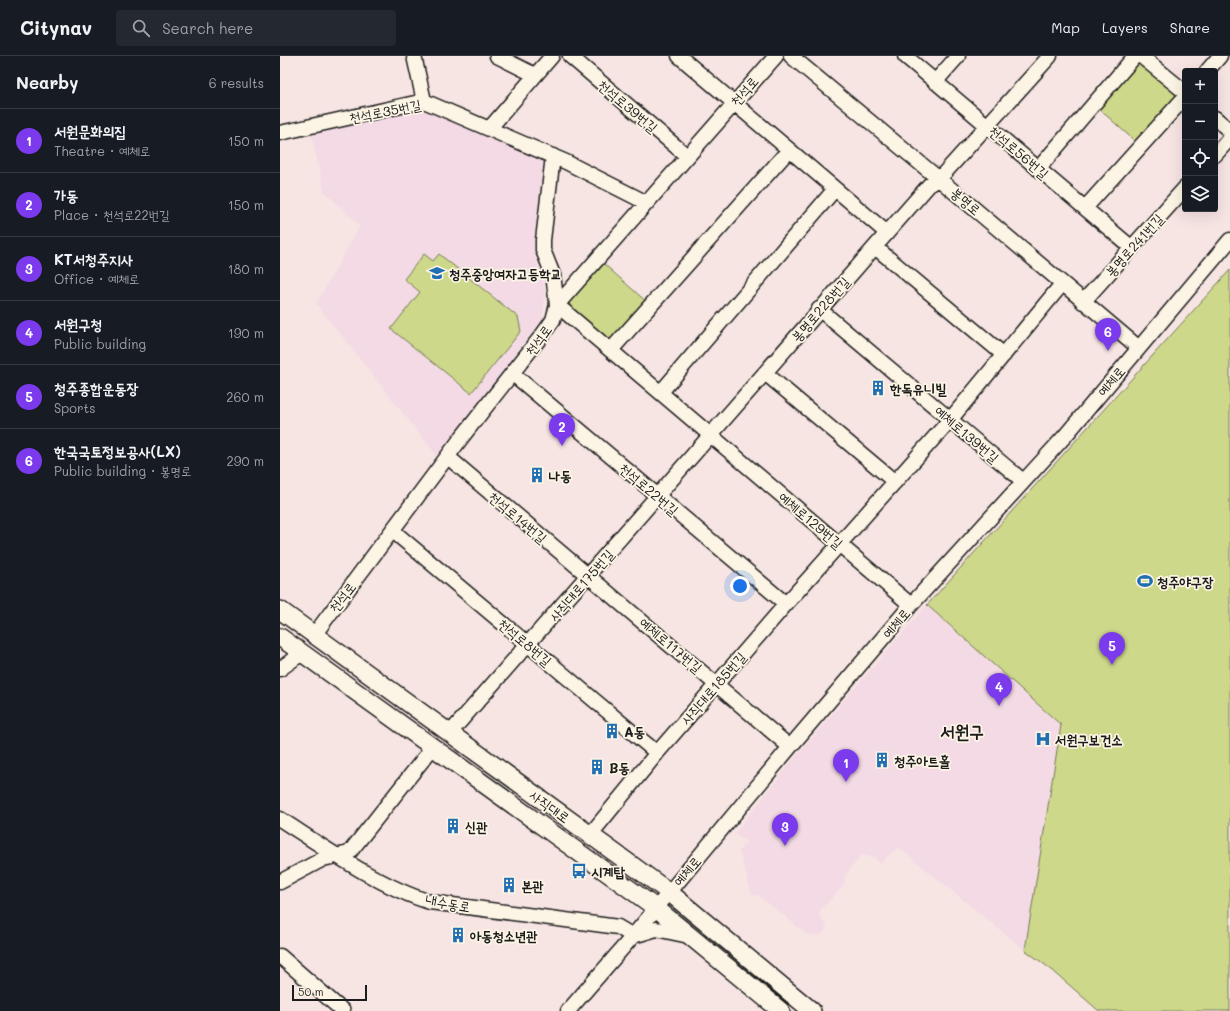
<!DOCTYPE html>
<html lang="en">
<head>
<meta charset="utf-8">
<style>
	:root { --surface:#171b24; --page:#242831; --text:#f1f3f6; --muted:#9ea1a6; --line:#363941; --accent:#7c3aed }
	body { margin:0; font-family:Mali,"Poor Story",sans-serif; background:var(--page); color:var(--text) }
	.controls { position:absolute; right:12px; top:12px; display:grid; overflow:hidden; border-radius:4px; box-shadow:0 4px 16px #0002 }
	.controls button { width:36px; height:36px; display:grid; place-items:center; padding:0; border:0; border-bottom:1px solid var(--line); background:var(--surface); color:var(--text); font:20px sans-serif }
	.scale { position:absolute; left:12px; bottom:10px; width:75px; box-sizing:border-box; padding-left:4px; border:2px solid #1c1c1c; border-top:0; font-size:11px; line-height:14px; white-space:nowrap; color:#1c1c1c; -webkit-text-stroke:3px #fcf5e5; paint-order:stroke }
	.you { position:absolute; left:460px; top:530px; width:14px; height:14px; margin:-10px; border:3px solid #fff; border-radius:50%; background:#1a73e8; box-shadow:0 0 0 6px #1a73e833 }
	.badge { display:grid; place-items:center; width:26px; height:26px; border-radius:50%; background:var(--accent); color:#fff; font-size:13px; font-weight:700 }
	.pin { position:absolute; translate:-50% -33px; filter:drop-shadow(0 1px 2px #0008) }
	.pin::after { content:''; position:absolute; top:21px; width:14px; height:12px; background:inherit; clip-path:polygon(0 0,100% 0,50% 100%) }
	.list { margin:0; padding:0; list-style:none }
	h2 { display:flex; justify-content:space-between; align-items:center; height:52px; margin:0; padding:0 16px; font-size:17px }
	h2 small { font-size:13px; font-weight:400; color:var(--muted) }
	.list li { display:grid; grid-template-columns:26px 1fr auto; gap:12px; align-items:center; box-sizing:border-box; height:64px; padding:0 16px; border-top:1px solid var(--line) }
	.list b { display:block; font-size:15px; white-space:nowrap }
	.list p { margin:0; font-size:13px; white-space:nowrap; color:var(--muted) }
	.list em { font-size:13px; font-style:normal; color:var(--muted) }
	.icon { flex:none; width:22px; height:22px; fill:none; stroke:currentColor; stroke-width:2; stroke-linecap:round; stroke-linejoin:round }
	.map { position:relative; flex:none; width:950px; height:955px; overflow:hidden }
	header { display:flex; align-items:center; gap:24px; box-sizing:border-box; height:56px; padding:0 20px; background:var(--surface); border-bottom:1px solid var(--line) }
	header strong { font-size:19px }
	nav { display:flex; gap:22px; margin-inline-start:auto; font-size:14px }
	.search { width:280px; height:36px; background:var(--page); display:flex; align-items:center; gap:10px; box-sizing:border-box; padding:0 14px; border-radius:4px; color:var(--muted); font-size:15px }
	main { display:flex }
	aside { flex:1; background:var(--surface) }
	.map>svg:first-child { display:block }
	.built { fill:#f3dae4 }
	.green { fill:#cdd88b; stroke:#747a54 }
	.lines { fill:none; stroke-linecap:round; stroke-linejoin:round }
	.minor-casing { stroke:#1c1c1c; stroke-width:17 }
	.major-casing { stroke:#1c1c1c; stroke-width:20 }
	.minor { stroke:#fcf5e5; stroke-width:14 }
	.major { stroke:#fcf5e5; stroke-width:17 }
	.labels { text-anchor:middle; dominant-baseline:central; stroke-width:3.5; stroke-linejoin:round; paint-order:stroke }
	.street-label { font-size:14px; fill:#1c1c1c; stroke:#fcf5e5 }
	.poi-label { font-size:14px; font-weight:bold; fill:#1c1c1c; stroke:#fcf5e5; text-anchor:start }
	.district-label { font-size:18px; font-weight:bold; fill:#1c1c1c; stroke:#fcf5e5 }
</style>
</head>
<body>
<header>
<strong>Citynav</strong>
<div class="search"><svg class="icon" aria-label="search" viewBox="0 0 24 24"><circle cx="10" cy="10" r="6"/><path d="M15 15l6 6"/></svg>Search here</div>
<nav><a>Map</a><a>Layers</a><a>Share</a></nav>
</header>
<main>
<aside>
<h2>Nearby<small>6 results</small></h2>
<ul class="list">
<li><span class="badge">1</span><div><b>서원문화의집</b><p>Theatre · 예체로</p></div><em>150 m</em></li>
<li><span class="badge">2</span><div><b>가동</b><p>Place · 천석로22번길</p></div><em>150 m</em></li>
<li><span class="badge">3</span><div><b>KT서청주지사</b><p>Office · 예체로</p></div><em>180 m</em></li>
<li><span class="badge">4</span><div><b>서원구청</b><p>Public building</p></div><em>190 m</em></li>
<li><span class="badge">5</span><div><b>청주종합운동장</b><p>Sports</p></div><em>260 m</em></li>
<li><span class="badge">6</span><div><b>한국국토정보공사(LX)</b><p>Public building · 봉명로</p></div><em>290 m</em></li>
</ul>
</aside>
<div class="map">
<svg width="950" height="955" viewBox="0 0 950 955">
	<rect width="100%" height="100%" fill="#f7e5e4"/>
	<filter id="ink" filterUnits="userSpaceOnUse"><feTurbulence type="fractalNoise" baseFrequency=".025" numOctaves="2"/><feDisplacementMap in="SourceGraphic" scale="8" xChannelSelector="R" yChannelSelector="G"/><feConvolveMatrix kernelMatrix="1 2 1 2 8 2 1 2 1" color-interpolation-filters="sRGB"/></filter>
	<g filter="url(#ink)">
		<path class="built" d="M 138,50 L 259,100 L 263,106 L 254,188 L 265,231 L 263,262 L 158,401 L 36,248 L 80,170 L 44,135 L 31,76 Z
			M 647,549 L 781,669 L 745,894 L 618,791 L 600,808 L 594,801 L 581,799 L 565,820 L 564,829 L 538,857 L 547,871 L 541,879 L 528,879 L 478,839 L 472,839 L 459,795 L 467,786 L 455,777 L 516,700 Z"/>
		<path class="green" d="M 861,7 L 895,36 L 896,43 L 857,87 L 817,51 L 854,8 Z
			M 144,198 L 153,205 L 159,198 L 238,261 L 241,275 L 191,337 L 111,273 L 140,236 L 124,223 Z
			M 324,208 L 369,248 L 330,286 L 292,255 L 289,246 Z
			M 950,214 L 950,955 L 819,955 L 772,914 L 745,894 L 781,669 L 647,549 Z"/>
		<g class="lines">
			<defs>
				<path id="minor" d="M 134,0 L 144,45
					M 217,0 L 255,19
					M 290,0 L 407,100
					M 399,0 L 607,177
					M 511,0 L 659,123 L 859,292
					M 625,0 L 852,192
					M 861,0 L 905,36
					M 927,15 L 940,0
					M 655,26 L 678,0
					M 935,62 L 950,75
					M 209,73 L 272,0
					M 0,77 L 144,45 L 286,106 L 367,147
					M 935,99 L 950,82
					M 273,100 L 263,184 L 263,194 L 273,219 L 277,249 L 631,549
					M 758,113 L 855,0
					M 805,152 L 905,41
					M 595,191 L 724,299
					M 803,246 L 905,132
					M 539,253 L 743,425
					M 331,294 L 509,94
					M 485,317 L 615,426
					M 233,318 L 506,548
					M 381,336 L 555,133
					M 168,401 L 510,691
					M 113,475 L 377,697
					M 34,579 L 182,381 L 263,278 L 273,264 L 277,249 L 496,0
					M 0,613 L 22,597
					M 170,677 L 649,129 L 659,123 L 770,0
					M 0,763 C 45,792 100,831 150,846 L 338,871 L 353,880
					M 310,779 L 377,697 L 506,548 L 670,364 L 782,228
					M 0,826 L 43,803 L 69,797 L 153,691
					M 353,880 L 376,873 L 409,880
					M 0,900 L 63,955
					M 288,955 L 353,880 L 510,691 L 631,549 L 785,380 L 950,184"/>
				<path id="major" d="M 0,554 L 389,836 L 532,955
					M 0,581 L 376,852 L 501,955"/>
			</defs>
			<use href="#minor" class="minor-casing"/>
			<use href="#major" class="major-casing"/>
			<use href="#minor" class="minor"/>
			<use href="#major" class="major"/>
		</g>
	</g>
	<defs>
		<symbol id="school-bare" viewBox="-9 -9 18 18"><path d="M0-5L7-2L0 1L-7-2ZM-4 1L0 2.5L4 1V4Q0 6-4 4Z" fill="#1f6fb2" stroke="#fcf5e5" stroke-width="2.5" paint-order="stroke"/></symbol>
		<symbol id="building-bare" viewBox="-9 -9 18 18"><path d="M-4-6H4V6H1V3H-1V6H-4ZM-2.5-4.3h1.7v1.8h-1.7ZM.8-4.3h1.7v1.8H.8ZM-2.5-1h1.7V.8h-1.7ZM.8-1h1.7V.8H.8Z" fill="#1f6fb2" stroke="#fcf5e5" stroke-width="2.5" paint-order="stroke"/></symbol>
		<symbol id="stadium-bare" viewBox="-9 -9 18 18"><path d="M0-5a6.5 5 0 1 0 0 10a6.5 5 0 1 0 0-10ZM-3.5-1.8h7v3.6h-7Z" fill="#1f6fb2" stroke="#fcf5e5" stroke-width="2.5" paint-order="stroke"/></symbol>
		<symbol id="hospital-bare" viewBox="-9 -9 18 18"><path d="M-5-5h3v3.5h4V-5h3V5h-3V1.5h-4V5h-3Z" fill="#1f6fb2" stroke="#fcf5e5" stroke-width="2.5" paint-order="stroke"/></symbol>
		<symbol id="bus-bare" viewBox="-9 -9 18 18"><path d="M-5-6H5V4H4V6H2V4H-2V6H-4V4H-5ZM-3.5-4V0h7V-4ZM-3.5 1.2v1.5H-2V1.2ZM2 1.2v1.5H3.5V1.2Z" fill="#1f6fb2" stroke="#fcf5e5" stroke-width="2.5" paint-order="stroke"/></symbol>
	</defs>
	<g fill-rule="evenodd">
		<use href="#school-bare" x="146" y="206" width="22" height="22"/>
		<use href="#building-bare" x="587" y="321" width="22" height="22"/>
		<use href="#building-bare" x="246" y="408" width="22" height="22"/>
		<use href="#stadium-bare" x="854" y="514" width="22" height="22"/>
		<use href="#building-bare" x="321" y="664" width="22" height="22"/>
		<use href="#hospital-bare" x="752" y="672" width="22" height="22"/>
		<use href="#building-bare" x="591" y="693" width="22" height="22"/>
		<use href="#building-bare" x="306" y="700" width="22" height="22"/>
		<use href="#building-bare" x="162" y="759" width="22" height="22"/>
		<use href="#bus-bare" x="288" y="804" width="22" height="22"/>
		<use href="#building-bare" x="218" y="818" width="22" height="22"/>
		<use href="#building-bare" x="167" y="868" width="22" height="22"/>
	</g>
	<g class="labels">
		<g class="street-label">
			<text transform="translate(464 35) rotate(-49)">천석로</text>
			<text transform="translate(348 50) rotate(40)">천석로39번길</text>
			<text transform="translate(105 55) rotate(-11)">천석로35번길</text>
			<text transform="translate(739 96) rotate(40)">천석로56번길</text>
			<text transform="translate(686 145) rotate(41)">봉명로</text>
			<text transform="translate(854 189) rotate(-48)">봉명로241번길</text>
			<text transform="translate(540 253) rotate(-49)">봉명로228번길</text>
			<text transform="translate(258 284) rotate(-54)">천석로</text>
			<text transform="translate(831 325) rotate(-50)">예체로</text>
			<text transform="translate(687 378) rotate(40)">예체로139번길</text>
			<text transform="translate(369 433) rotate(40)">천석로22번길</text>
			<text transform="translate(238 461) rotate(40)">천석로14번길</text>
			<text transform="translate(531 464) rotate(40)">예체로129번길</text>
			<text transform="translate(301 529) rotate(-49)">사직대로175번길</text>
			<text transform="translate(62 541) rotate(-52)">천석로</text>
			<text transform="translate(616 567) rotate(-50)">예체로</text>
			<text transform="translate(245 586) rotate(40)">천석로8번길</text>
			<text transform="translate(391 589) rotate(40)">예체로117번길</text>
			<text transform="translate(433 632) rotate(-49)">사직대로185번길</text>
			<text transform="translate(270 750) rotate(36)">사직대로</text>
			<text transform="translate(407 815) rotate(-50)">예체로</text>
			<text transform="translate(168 847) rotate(10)">내수동로</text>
		</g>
		<g class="poi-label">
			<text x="169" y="217">청주중앙여자고등학교</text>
			<text x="610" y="332">한독유니빌</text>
			<text x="269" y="419">나동</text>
			<text x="877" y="525">청주야구장</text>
			<text x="344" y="675">A동</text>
			<text x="775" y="683">서원구보건소</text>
			<text x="614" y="704">청주아트홀</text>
			<text x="329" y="711">B동</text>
			<text x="185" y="770">신관</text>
			<text x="311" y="815">시계탑</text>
			<text x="241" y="829">본관</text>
			<text x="190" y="879">아동청소년관</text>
		</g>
		<g class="district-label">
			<text x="682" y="675">서원구</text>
		</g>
	</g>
</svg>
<div class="controls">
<button>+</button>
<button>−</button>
<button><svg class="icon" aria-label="locate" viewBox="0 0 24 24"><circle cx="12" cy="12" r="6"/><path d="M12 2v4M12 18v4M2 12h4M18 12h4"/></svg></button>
<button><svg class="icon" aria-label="layers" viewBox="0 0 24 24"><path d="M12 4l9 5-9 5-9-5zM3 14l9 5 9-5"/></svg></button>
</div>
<div class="scale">50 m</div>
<div class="you"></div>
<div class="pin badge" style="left:566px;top:726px">1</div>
<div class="pin badge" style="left:282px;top:390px">2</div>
<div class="pin badge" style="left:505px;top:790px">3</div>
<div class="pin badge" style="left:719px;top:650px">4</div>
<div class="pin badge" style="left:832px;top:609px">5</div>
<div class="pin badge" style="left:828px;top:295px">6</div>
</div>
</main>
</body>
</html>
